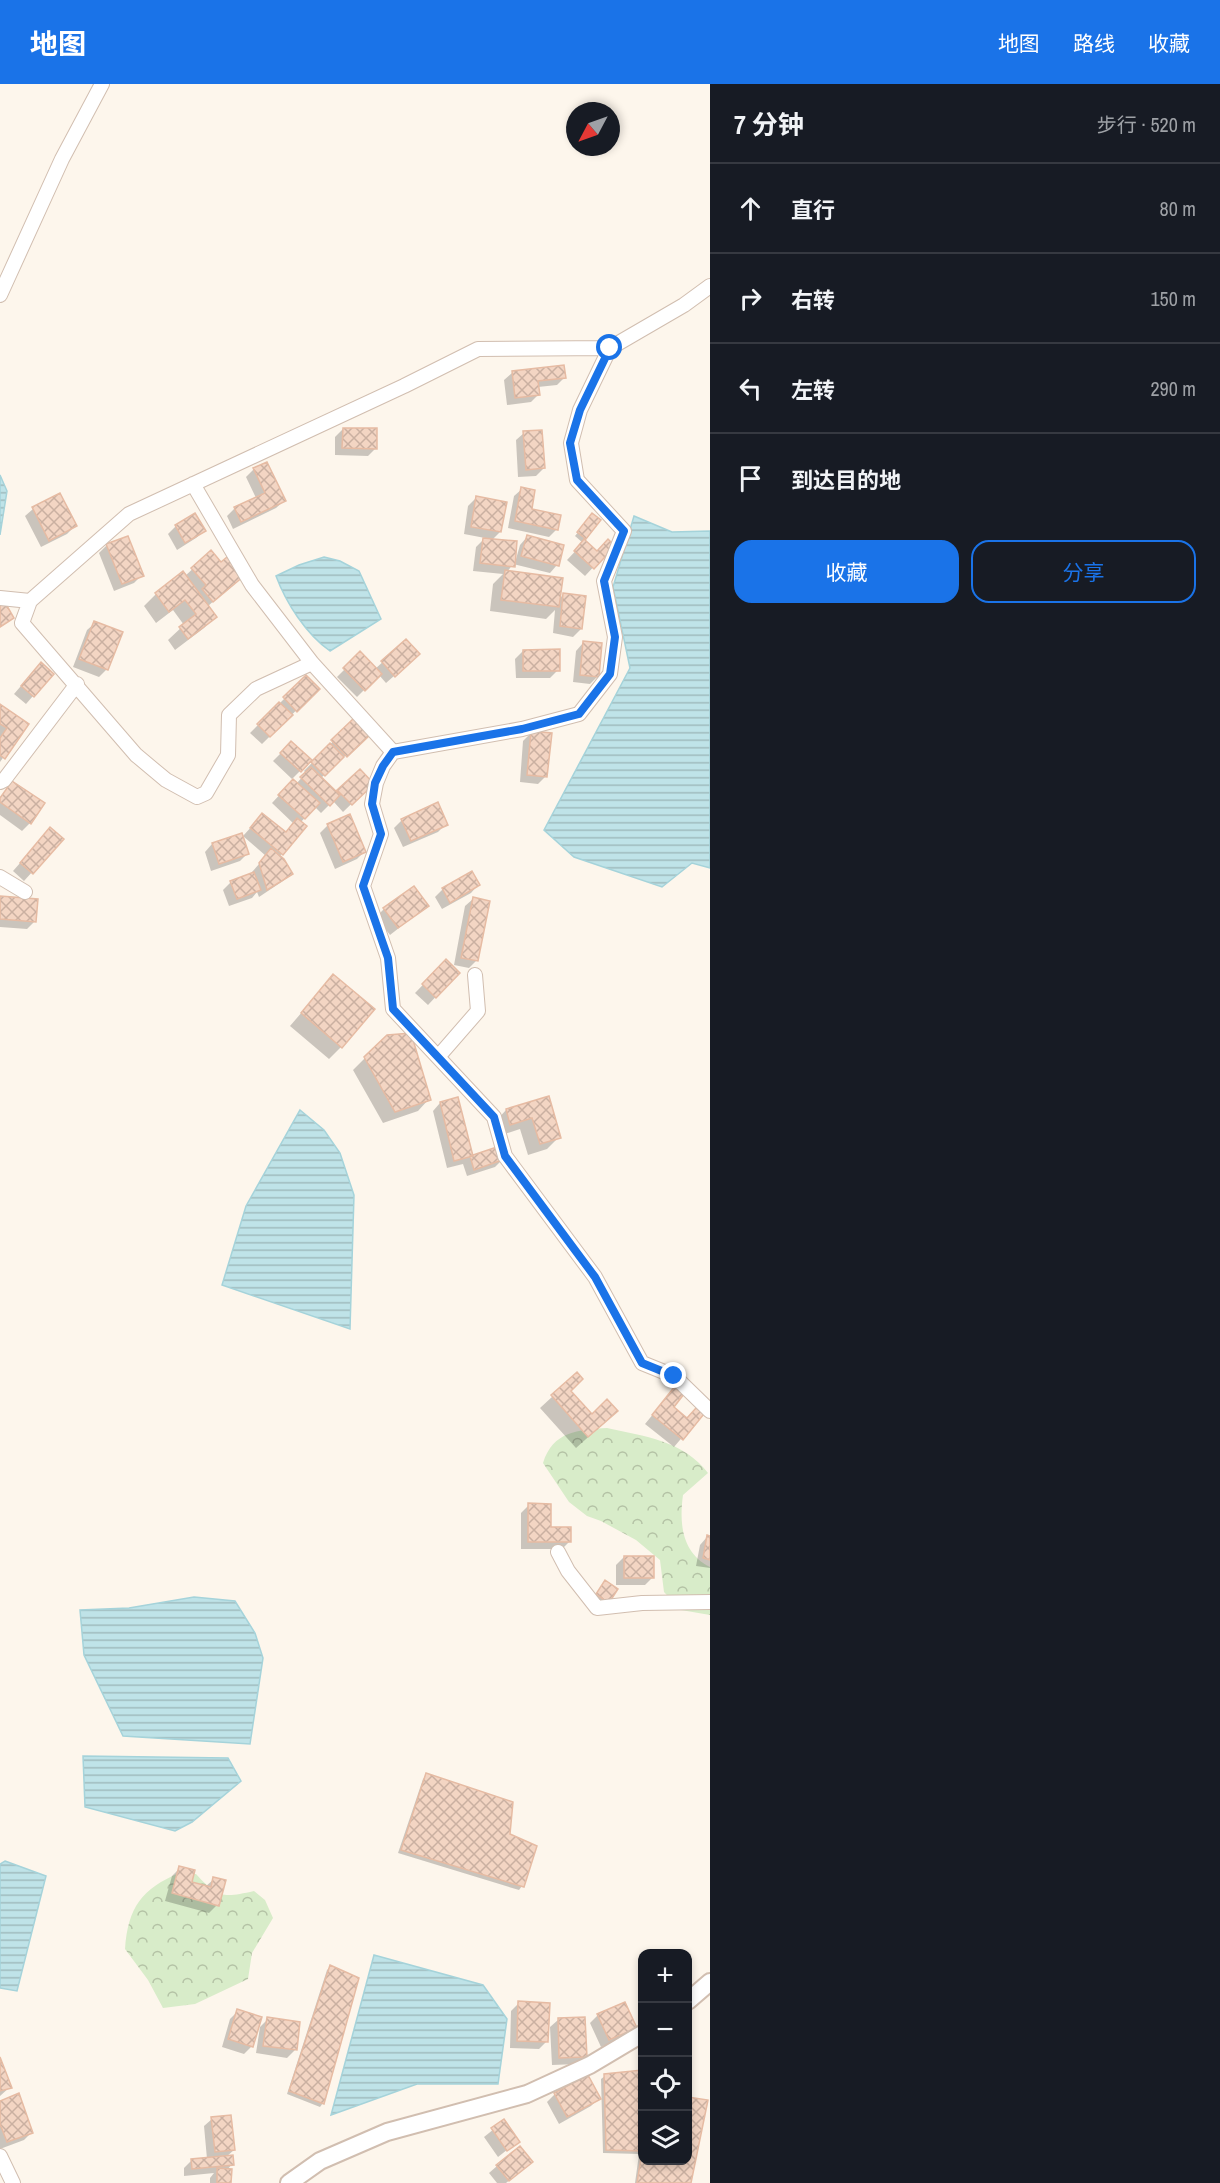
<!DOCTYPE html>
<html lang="zh">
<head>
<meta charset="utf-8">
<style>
	:root { --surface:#171b24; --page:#242831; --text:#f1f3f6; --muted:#9ea1a6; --line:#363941; --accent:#1a73e8 }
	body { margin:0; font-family:"Archivo Narrow","Noto Sans SC",sans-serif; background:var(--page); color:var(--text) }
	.controls { position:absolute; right:18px; bottom:18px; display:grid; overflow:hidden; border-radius:12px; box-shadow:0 3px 9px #0003 }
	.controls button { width:54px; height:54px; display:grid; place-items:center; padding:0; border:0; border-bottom:2px solid var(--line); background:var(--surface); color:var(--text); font:30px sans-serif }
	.compass { position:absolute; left:566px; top:18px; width:54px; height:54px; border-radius:50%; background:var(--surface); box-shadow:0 3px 9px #0003; rotate:229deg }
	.stop { position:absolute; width:18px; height:18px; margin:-14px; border:4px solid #1a73e8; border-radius:50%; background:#fff }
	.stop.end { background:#1a73e8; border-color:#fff; box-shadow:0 2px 6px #0008 }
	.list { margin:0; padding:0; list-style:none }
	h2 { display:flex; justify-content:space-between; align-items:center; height:78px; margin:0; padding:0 24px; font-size:26px }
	h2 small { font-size:20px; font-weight:400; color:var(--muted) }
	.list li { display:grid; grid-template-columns:39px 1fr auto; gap:18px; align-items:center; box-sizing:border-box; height:90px; padding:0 24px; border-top:2px solid var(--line) }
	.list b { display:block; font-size:22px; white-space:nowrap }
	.list em { font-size:20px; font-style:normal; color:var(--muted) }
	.actions { display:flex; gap:12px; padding:18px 24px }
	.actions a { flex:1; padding:14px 0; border:2px solid var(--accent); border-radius:18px; text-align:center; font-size:21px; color:var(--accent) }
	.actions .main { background:var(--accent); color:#fff }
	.icon { flex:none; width:33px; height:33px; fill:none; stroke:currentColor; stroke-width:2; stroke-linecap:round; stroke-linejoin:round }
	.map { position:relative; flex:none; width:710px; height:2099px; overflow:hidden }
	header { display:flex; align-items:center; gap:36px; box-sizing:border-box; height:84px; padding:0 30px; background:var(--accent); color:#fff }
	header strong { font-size:28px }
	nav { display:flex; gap:33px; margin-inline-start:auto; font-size:21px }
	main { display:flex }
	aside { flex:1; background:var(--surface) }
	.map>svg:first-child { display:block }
	.forest { fill:url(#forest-crowns) }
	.water { fill:url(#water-rules); stroke:#a5d3da; stroke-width:1.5 }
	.shadow { fill:#0003 }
	.building { fill:url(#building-cross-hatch); stroke:#e6bba3; stroke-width:1.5 }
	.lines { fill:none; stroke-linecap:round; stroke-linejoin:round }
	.minor-casing { stroke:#d1beb0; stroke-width:16 }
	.tertiary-casing { stroke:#d1beb0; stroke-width:20 }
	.minor { stroke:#fff; stroke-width:14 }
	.tertiary { stroke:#fff; stroke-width:16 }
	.route { stroke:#1a73e8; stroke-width:8 }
</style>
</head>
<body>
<header>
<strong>地图</strong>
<nav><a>地图</a><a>路线</a><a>收藏</a></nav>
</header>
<main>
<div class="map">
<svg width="710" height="2099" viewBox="0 0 710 2099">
	<defs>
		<pattern id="forest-crowns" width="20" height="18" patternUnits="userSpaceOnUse" patternTransform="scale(1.5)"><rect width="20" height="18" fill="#d8ecc9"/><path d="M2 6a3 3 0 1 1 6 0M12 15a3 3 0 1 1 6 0" fill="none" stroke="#b4c2a5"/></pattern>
		<pattern id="water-rules" width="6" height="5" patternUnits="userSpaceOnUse" patternTransform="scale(1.5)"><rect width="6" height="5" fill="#bfe3e8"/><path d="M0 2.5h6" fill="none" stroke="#a0bbbe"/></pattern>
		<pattern id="building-cross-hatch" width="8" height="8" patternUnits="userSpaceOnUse" patternTransform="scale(1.5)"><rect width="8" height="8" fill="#f3d5c3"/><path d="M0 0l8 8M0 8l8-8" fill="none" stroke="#cab0a1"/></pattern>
	</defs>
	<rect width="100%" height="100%" fill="#fdf6ec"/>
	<path class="forest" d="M 607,1344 C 644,1352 684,1357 708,1389 L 683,1411 C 679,1440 682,1469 710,1483 L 710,1531 L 681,1526 L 664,1508 L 660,1476 L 636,1456 L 601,1437 L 587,1432 L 569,1418 L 543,1379 C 553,1347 578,1346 607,1344 Z
		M 179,1789 L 196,1790 C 218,1814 223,1814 254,1807 L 265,1816 L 273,1834 L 252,1869 L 248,1895 L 195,1920 L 163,1924 L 148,1896 L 125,1865 C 128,1823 142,1805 179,1789 Z"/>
	<path class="water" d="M 0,391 L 7,407 L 0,451 Z
		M 634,432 L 672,448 L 710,447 L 710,784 L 692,779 L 662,803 L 574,773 L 544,746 L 630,584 L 613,503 Z
		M 324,473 L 340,477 L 359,487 L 381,535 L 330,567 C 306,550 286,519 276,492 L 299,481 Z
		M 300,1026 L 324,1046 L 340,1069 L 354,1111 L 350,1245 L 222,1201 L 246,1122 Z
		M 194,1513 L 235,1517 L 255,1549 L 263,1574 L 250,1660 L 123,1652 L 84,1571 L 80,1526 L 129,1524 Z
		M 83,1672 L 228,1674 L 241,1697 L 192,1738 L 175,1747 L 85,1723 Z
		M 5,1777 L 46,1792 L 17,1907 L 0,1904 L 0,1780 Z
		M 374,1871 L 483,1901 L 507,1935 L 498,2000 L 417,2000 L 331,2031 Z"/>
	<path class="shadow" d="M 512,289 L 565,293 L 557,301 L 538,303 L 539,310 L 531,318 L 507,321 L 504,296 Z
		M 343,345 L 376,364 L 368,372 L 335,371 L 335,353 Z
		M 524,349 L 544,384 L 536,392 L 518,393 L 516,356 Z
		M 254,385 L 284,417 L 276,424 L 233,445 L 227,432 L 234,425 L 256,414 L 246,393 Z
		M 522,405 L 530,426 L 557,445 L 549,453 L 508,444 L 514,412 Z
		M 476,414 L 500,448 L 492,456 L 514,475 L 516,475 L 520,461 L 527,453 L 557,481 L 550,489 L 513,480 L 507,488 L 559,515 L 563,511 L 581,545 L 573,553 L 553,549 L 555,526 L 546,535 L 490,527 L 493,500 L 503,490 L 473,487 L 476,463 L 485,454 L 464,450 L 468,422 Z
		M 33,425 L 75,442 L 67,450 L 41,463 L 25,432 Z
		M 589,435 L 599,437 L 583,456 L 597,469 L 613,462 L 585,492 L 567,476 L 583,459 L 575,452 Z
		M 176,442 L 204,447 L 196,454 L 177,466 L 168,450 Z
		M 107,461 L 142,491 L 134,499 L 114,507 L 99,469 Z
		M 211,468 L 221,480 L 230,503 L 208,522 L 215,532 L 204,544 L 175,566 L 168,556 L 184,541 L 173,526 L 156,539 L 144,522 L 156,510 L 183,489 L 185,492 Z
		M 95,539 L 107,585 L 99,593 L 73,583 L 87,546 Z
		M 406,557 L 410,578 L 386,599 L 379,591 L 357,613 L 337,593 L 360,570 L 375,585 Z
		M 583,559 L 598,592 L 590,600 L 573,598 L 576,567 Z
		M 523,567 L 558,586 L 550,594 L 516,594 L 515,575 Z
		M 33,588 L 33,612 L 26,620 L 14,610 Z
		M 306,593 L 318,605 L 262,660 L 250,649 Z
		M 0,622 L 27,640 L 0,678 Z
		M 354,636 L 368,651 L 321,694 L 336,709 L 360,687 L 372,700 L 343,728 L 333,717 L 321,729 L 315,723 L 300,739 L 305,743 L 279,773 L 291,790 L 283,797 L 259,813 L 257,808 L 252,814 L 229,822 L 223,806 L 231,798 L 253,790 L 252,788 L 266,772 L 243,752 L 262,731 L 285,750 L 294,740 L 272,719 L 285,705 L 296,700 L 306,689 L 304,687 Z
		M 531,649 L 546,692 L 538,700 L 520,698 L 523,657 Z
		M 291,659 L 300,687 L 292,695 L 273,677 Z
		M 13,698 L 30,739 L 22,747 L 0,731 L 0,713 Z
		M 402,736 L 446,740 L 438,748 L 403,763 L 394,744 Z
		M 328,741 L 365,767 L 357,775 L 335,785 L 320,749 Z
		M 241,751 L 247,770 L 240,777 L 211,787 L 205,768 L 212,760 Z
		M 43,753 L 62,755 L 24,797 L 13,787 Z
		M 478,801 L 471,809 L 442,825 L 435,813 L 443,805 Z
		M 0,813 L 34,838 L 27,845 L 0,843 Z
		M 473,815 L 477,876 L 469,884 L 454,881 L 465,822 Z
		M 427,822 L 390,851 L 376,833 L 384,825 Z
		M 446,877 L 458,889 L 428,921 L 415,909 Z
		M 333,892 L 341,963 L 329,975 L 290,942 Z
		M 365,974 L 429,1015 L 418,1027 L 383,1039 L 353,986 Z
		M 548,1014 L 559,1053 L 547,1065 L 528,1071 L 520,1045 L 499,1052 L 495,1038 L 506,1026 Z
		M 440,1019 L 472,1073 L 503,1075 L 495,1083 L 467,1092 L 463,1080 L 447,1084 L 433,1027 Z
		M 577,1290 L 569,1307 L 592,1332 L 604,1339 L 576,1364 L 540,1324 Z
		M 668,1312 L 672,1323 L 687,1336 L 702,1330 L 674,1363 L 645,1340 Z
		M 529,1421 L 549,1445 L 569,1458 L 562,1465 L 521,1465 L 521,1429 Z
		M 707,1453 L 710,1454 L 710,1484 L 696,1482 L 700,1461 Z
		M 624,1473 L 653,1493 L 645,1501 L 616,1501 L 616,1481 Z
		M 605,1498 L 616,1506 L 605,1522 L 593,1514 Z
		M 427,1691 L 509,1751 L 536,1763 L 522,1802 L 519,1806 L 398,1769 L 423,1695 Z
		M 180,1784 L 190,1799 L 205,1803 L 214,1795 L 217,1821 L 209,1829 L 165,1817 L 172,1792 Z
		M 330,1883 L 323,2019 L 320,2023 L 287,2010 L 327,1886 Z
		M 519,1919 L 546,1958 L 539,1965 L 510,1964 L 511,1927 Z
		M 238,1927 L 252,1962 L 244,1970 L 222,1963 L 230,1935 Z
		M 598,1931 L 635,1944 L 627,1952 L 601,1963 L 590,1939 Z
		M 268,1935 L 299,1939 L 295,1966 L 287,1974 L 256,1969 L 260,1943 Z
		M 558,1936 L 585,1972 L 578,1980 L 552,1981 L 550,1943 Z
		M 0,1974 L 10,2003 L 0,2012 Z
		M 642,1987 L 642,2076 L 688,2076 L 688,2014 L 707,2017 L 689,2099 L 635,2099 L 639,2070 L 603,2069 L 601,1995 L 605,1992 Z
		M 555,2010 L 599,2014 L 591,2022 L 559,2040 L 547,2018 Z
		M 0,2018 L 32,2048 L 24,2056 L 0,2065 Z
		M 212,2035 L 234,2066 L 226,2073 L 232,2080 L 227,2086 L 230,2099 L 210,2099 L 210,2094 L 214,2089 L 184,2092 L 184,2084 L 192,2076 L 207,2075 L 204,2042 Z
		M 504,2037 L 518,2057 L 498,2073 L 484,2053 Z
		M 497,2082 L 523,2085 L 506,2099 L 497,2099 L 489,2089 Z"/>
	<path class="building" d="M 564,281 L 566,294 L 538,297 L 540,311 L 515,314 L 512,287 Z
		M 343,344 L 377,344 L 377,365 L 342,364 Z
		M 542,346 L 545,384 L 526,386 L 523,347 Z
		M 267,378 L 286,417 L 241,438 L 234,423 L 265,409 L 253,384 Z
		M 521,403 L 535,406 L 532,425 L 561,431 L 558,446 L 515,437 Z
		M 60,409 L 77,442 L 49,457 L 32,423 Z
		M 476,412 L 507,418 L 501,448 L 471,443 Z
		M 195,429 L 206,447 L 185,459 L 175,441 Z
		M 592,429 L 601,436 L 586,455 L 577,448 Z
		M 527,451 L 564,461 L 559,482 L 521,472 Z
		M 128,452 L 144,492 L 122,500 L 106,460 Z
		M 483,454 L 517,457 L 515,483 L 480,479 Z
		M 584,455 L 597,467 L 608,455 L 615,462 L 594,485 L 574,467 Z
		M 211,466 L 221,478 L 227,473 L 244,492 L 213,518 L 202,505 L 206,501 L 191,484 Z
		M 505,486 L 563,494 L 559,523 L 501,516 Z
		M 183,487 L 217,533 L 188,555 L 179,543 L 196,530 L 185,516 L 169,528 L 155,509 Z
		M 563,509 L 586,512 L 582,545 L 560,542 Z
		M 3,515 L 14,534 L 0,543 L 0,516 Z
		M 94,537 L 123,548 L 108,586 L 79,575 Z
		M 406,555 L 420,570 L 395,593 L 381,577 Z
		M 583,557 L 602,559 L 599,593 L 580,591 Z
		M 560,565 L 560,587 L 523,587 L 523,566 Z
		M 360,567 L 382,590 L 365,607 L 343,584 Z
		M 41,578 L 54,590 L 34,613 L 21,602 Z
		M 306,591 L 320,605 L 297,628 L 283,613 Z
		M 279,618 L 293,631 L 270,653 L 257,640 Z
		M 0,620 L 29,640 L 5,675 L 0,671 L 0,654 L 7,644 L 0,640 Z
		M 354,634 L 370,651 L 347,673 L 331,656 Z
		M 531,647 L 552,649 L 547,693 L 527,691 Z
		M 291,657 L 312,676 L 301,688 L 280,669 Z
		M 330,659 L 344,673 L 325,692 L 311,678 Z
		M 311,683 L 340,711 L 330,722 L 300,693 Z
		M 360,685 L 374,700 L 352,721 L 337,706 Z
		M 293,695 L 320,719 L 305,735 L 278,711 Z
		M 12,697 L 45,719 L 31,740 L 0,718 L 0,714 Z
		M 438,718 L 448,741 L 411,757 L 401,735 Z
		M 262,729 L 286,748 L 297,734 L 307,742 L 283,771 L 250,744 Z
		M 350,730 L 366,768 L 343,778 L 327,740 Z
		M 50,743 L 64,755 L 33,790 L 20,779 Z
		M 242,749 L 249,770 L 219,780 L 212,759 Z
		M 271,764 L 284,775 L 293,790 L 267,806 L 259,779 Z
		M 472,787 L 480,801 L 450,819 L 442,804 Z
		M 254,788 L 261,806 L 237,815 L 230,797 Z
		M 414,802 L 429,822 L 398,844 L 383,824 Z
		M 0,812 L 38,815 L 36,838 L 0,835 Z
		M 473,813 L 490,817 L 478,877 L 461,874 Z
		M 446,875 L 460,889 L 436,914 L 422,900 Z
		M 333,890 L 375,925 L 342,964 L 301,929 Z
		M 411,949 L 431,1016 L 395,1028 L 364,973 L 387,951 Z
		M 549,1012 L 561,1054 L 540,1060 L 532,1034 L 510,1041 L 506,1025 Z
		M 458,1013 L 473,1072 L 454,1077 L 440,1018 Z
		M 500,1062 L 505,1075 L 474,1086 L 470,1072 Z
		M 577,1288 L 583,1295 L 571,1307 L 592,1330 L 607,1315 L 618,1327 L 588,1353 L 551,1311 Z
		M 675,1302 L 684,1310 L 674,1323 L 687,1334 L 696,1324 L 704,1330 L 683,1356 L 652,1331 Z
		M 528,1419 L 551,1420 L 551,1443 L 571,1443 L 571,1458 L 528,1458 Z
		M 707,1451 L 710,1452 L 710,1476 L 703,1474 Z
		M 624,1472 L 654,1472 L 654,1494 L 624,1494 Z
		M 605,1496 L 618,1505 L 609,1519 L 596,1510 Z
		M 426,1689 L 513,1718 L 510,1750 L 537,1762 L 524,1803 L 401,1766 Z
		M 179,1782 L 195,1786 L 192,1798 L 211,1803 L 213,1793 L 226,1796 L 219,1822 L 172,1809 Z
		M 330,1881 L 359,1894 L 324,2020 L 289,2007 Z
		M 518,1917 L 550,1919 L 548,1958 L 517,1957 Z
		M 625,1918 L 637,1944 L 609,1956 L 597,1930 Z
		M 237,1925 L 262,1933 L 253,1963 L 228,1955 Z
		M 267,1933 L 300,1938 L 297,1966 L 263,1962 Z
		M 585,1933 L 587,1973 L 559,1974 L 558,1934 Z
		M 0,1973 L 12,2004 L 0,2007 Z
		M 642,1986 L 642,2067 L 606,2066 L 604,1990 Z
		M 588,1991 L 601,2015 L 567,2033 L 554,2009 Z
		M 19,2009 L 33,2049 L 7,2058 L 0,2040 L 0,2017 Z
		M 688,2013 L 708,2016 L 691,2099 L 637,2099 L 642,2067 L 642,2076 L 688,2076 Z
		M 231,2031 L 235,2066 L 215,2068 L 211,2033 Z
		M 504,2035 L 520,2058 L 507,2067 L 491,2044 Z
		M 520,2062 L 533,2078 L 509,2097 L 496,2081 Z
		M 233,2071 L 234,2081 L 192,2085 L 191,2075 Z
		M 217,2084 L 232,2085 L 231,2099 L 217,2099 Z"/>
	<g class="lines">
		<defs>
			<path id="minor" d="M 710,202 L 684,221 L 610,264 L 580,326 L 571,359 L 577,396 L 624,447 L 604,497 L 615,553 L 610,590 L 579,630 L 522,645 L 393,668 L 383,682 L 376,699 L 372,720 L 381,750 L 363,802 L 388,874 L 393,925 L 494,1033 L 505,1072 L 595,1193 L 642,1279 L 674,1292 L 710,1327
				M 0,211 L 62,75 L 102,0
				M 193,400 L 252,501 L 312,579 L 393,668
				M 0,514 L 30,517
				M 312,579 L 256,605 L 229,631 L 228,671 L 206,709 L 197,713 L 166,696 L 136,671 L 22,539 L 30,517 L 129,430 L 404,302 L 478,265 L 610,264
				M 0,698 L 4,696 L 77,600
				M 0,793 L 25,808
				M 438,973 L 478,927 L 475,891
				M 558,1468 L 568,1487 L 597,1524 L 642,1519 L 710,1518
				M 0,2072 L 13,2099"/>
			<path id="tertiary" d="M 688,1917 L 710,1898
				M 289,2099 L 320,2077 L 387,2048 L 527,2010 L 590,1981 L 642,1950"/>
		</defs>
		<use href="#minor" class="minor-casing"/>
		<use href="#tertiary" class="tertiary-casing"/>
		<use href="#minor" class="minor"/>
		<use href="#tertiary" class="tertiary"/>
	</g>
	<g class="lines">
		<path class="route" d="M 610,264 L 580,326 L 570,359 L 577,396 L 624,447 L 604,497 L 615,553 L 610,590 L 579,630 L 522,645 L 393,668 L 383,682 L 375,699 L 372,720 L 381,750 L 363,802 L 388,874 L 393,925 L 494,1033 L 505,1072 L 595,1193 L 642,1279 L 674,1292"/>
	</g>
</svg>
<div class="controls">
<button>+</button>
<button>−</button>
<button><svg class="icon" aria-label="locate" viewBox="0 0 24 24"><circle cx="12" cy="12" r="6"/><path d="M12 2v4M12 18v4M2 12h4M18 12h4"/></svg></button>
<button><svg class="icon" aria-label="layers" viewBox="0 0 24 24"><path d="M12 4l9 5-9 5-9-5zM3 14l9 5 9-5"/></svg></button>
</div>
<svg class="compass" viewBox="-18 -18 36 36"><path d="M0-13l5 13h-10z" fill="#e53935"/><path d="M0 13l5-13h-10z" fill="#9ea1a6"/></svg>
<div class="stop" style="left:610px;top:264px"></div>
<div class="stop end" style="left:674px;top:1292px"></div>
</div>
<aside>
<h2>7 分钟<small>步行 · 520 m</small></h2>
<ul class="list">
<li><svg class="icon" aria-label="ahead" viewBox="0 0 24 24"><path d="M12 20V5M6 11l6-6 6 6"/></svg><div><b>直行</b></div><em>80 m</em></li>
<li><svg class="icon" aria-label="right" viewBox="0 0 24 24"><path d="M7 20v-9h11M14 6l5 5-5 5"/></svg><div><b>右转</b></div><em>150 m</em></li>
<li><svg class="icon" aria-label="left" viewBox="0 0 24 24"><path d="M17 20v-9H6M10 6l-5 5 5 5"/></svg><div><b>左转</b></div><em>290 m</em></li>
<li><svg class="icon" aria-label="arrive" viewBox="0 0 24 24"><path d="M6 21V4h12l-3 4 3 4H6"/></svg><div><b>到达目的地</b></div></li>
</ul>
<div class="actions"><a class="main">收藏</a><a>分享</a></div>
</aside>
</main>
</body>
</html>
